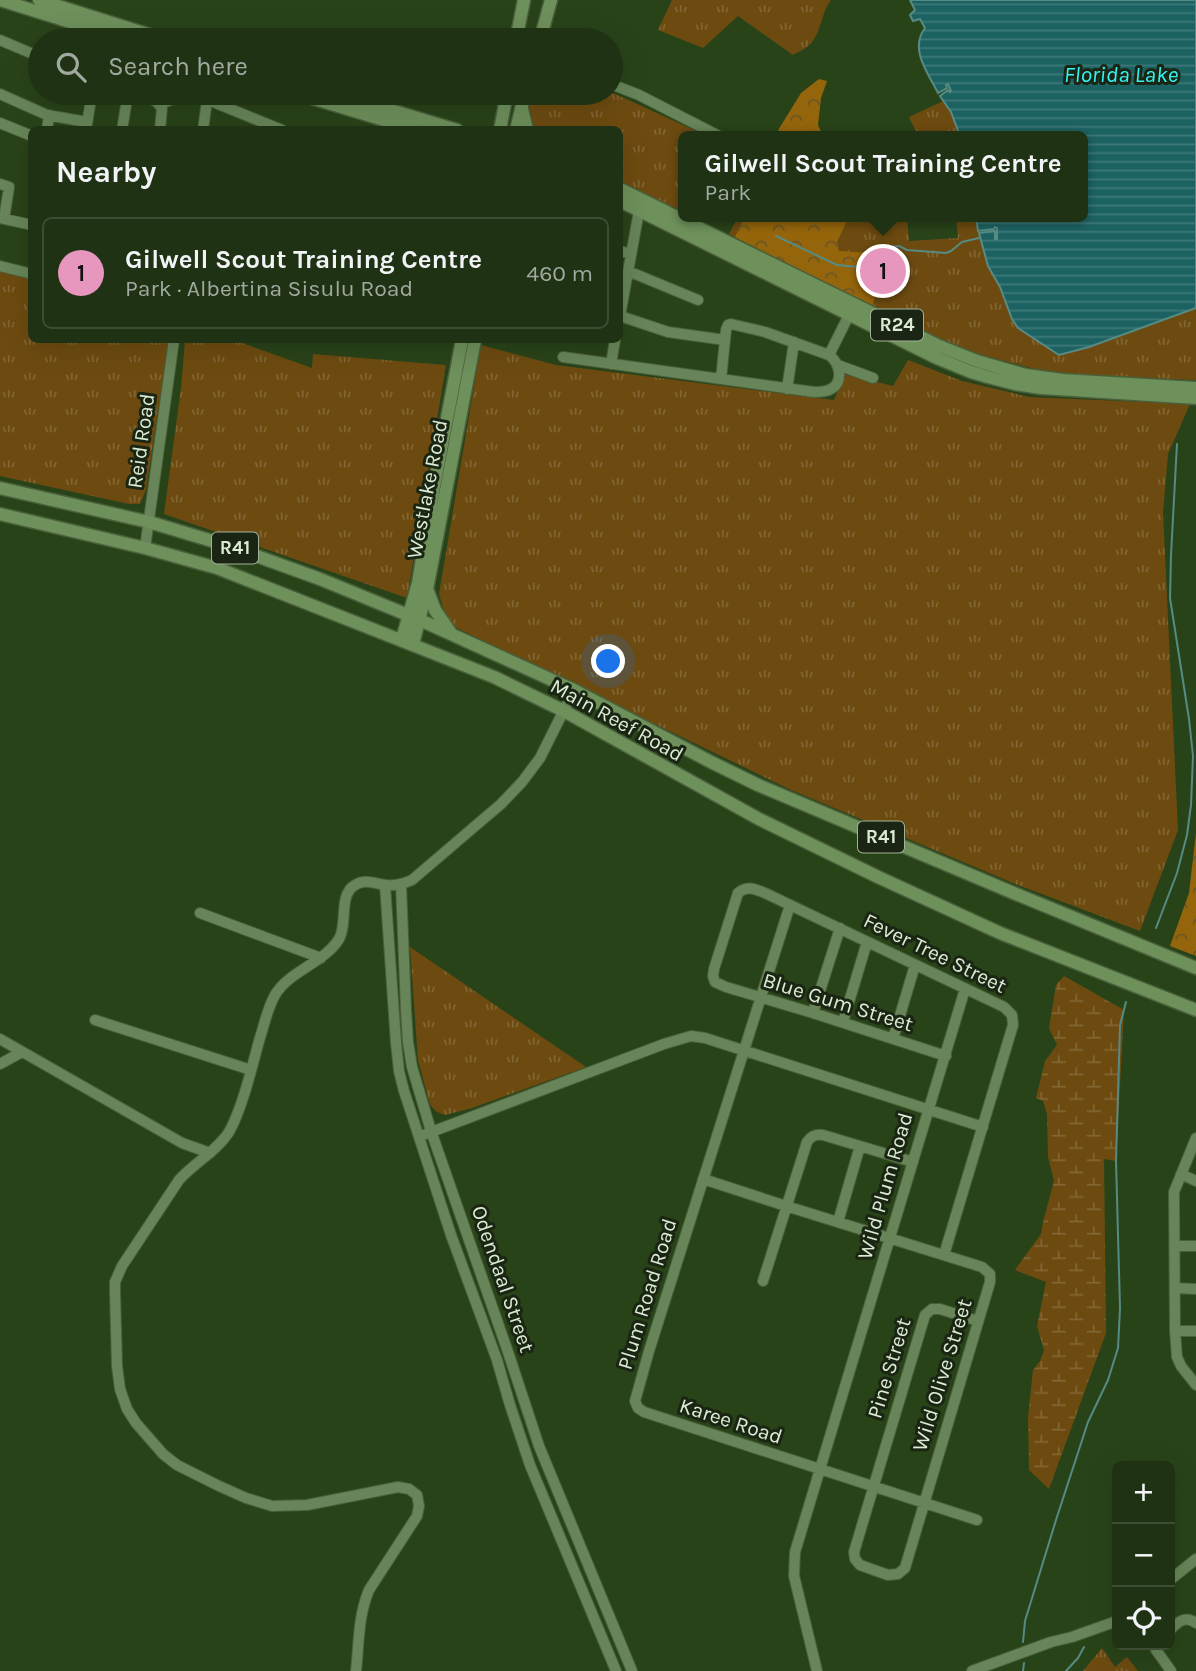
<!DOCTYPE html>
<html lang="en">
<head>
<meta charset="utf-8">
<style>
	:root { --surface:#1f3213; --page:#273a1c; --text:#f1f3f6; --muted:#a1aaa0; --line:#3c4d33; --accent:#e797bd }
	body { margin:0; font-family:Karla,sans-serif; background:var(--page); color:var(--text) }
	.controls { position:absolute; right:21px; bottom:21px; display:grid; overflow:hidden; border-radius:10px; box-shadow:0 7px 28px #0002 }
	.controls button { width:63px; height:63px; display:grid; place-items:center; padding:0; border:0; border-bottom:2px solid var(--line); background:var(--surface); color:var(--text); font:35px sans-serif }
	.you { position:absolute; left:609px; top:662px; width:24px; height:24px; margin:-18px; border:5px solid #fff; border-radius:50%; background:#1a73e8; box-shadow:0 0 0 10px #1a73e833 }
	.badge { display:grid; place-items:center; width:46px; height:46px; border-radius:50%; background:var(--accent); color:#111; font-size:23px; font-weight:700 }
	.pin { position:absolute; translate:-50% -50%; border:4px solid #fff; box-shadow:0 2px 7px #0006 }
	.popup { position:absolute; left:678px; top:131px; width:410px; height:91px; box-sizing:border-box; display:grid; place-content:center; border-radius:10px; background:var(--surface); filter:drop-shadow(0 2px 5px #0005); font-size:23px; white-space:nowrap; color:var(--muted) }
	.popup b { font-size:26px; color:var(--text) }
	.popup::after { content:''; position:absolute; left:50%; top:100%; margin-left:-14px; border:14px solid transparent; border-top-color:var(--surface) }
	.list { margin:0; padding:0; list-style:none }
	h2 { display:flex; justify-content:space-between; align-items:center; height:91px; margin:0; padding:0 28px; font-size:30px }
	h2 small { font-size:23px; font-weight:400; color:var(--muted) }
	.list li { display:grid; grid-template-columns:46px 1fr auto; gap:21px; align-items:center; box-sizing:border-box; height:112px; margin:0 14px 14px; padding:0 14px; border:2px solid var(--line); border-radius:10px }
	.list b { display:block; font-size:26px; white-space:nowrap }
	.list p { margin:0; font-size:23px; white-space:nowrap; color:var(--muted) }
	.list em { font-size:23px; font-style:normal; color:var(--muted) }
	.icon { flex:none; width:38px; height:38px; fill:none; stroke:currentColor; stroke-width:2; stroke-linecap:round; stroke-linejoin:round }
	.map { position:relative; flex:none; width:1196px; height:1671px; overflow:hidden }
	.search { position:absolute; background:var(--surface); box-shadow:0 7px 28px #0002; left:28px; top:28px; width:595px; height:77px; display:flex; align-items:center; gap:18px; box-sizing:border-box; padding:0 24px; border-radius:38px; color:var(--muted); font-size:26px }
	.panel { position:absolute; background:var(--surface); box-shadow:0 7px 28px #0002; left:28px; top:126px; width:595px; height:217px; border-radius:10px }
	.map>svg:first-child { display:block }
	.grass { fill:url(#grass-tufts) }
	.forest { fill:url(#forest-crowns) }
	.wetland { fill:url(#wetland-marsh) }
	.water { fill:url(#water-rules); stroke:#568b84; stroke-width:2 }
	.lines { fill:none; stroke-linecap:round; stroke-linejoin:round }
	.stream { stroke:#568b84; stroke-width:2 }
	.minor-casing { stroke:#49603b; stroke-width:12 }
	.major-casing { stroke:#49603b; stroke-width:15 }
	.minor { stroke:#678558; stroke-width:10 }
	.major { stroke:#6e905b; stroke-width:12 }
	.labels { text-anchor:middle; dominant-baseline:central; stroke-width:6; stroke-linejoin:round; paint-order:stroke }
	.shield { fill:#1a2613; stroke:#a2b19a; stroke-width:2 }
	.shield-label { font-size:19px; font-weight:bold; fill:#dcecd4 }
	.street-label { font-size:21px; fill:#dcecd4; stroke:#1a2613 }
	.water-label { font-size:23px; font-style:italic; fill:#33f2f3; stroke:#1a2613 }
</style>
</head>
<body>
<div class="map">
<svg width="1196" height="1671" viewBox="0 0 1196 1671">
	<defs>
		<pattern id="grass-tufts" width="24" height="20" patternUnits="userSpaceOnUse" patternTransform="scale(1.75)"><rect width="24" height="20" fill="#6d4b10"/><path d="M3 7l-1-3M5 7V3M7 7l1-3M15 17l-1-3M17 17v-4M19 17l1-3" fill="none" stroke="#816532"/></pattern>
		<pattern id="forest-crowns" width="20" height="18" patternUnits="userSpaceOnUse" patternTransform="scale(1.75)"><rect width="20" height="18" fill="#95650b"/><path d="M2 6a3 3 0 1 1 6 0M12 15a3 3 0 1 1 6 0" fill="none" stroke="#6c5626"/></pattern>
		<pattern id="wetland-marsh" width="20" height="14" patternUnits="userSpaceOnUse" patternTransform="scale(1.75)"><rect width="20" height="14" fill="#6d4b10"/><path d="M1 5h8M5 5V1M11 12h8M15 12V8" fill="none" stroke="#816532"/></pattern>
		<pattern id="water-rules" width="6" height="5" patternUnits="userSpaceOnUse" patternTransform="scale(1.75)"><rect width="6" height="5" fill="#1d6262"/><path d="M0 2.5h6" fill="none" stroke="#3d7978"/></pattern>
	</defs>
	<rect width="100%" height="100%" fill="#294319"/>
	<path class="grass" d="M 672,0 L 831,0 C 821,12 821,36 808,46 C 804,50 797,52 793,55 L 738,16 L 703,48 L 658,30 Z
		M 611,92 L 707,136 L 684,136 L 683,213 L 620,182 L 620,130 L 533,129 L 526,105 L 531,93 Z
		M 943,101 L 951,112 L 960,136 L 918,136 L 909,117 Z
		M 738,217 L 907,217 L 909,241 L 958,238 L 956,217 L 976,217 L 988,266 L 1000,287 L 1012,319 L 1018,329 L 1059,355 L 1089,347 L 1196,308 L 1196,380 L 1058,375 L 966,351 L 860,301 L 729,234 Z
		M 0,270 L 31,278 L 32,340 L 169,340 L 146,490 L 140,504 L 129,504 L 0,476 Z
		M 185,340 L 234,340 L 312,368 L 313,354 L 446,365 L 407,598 L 164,514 L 181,388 Z
		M 481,345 L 556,365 L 834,400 L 845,374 L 893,386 L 908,360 L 962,381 L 1029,397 L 1190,404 L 1168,454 L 1163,513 L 1178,830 L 1140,931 L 1013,883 L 789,789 L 455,627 L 446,618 L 439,594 Z
		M 410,947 L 586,1067 L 472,1108 L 445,1115 L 437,1112 L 430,1105 L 418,1060 Z
		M 1102,1648 L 1115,1667 L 1127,1657 L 1138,1671 L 1083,1671 Z"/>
	<path class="forest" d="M 819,79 L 827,81 L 821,98 L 818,125 L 823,136 L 780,136 L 777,132 L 801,93 Z
		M 745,217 L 849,217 L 837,242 L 839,251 L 870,253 L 880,266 L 878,286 L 872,307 L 735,237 Z
		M 1196,833 L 1196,956 L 1170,946 L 1189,893 Z"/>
	<path class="wetland" d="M 1064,976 L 1124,1010 L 1116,1161 L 1104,1159 L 1106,1333 L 1049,1489 L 1029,1470 L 1028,1417 L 1033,1370 L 1040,1361 L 1044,1350 L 1037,1326 L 1046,1282 L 1015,1270 L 1041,1234 L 1043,1222 L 1054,1181 L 1048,1157 L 1047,1114 L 1043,1101 L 1036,1098 L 1045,1061 L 1057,1045 L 1049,1028 L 1056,985 Z"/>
	<path class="water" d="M 910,0 L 1196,0 L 1196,308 L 1089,347 L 1059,355 L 1018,328 L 1012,319 L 1000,287 L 988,266 L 979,233 L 995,231 L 995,239 L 997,239 L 997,228 L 995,227 L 994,229 L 978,231 L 976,217 L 1082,217 L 1082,136 L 960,136 L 951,112 L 940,96 L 948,90 L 950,92 L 951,91 L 948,84 L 946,85 L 947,88 L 938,93 C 928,73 909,49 925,28 L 920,19 L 913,21 L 910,15 L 915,10 Z"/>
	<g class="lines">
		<path class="stream" d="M 776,236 L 837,265 L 869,268 L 877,263 L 879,254 L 890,247 L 899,246 L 907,250 L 946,253 L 951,251 L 962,242 L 979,238
			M 1156,928 L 1177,873 L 1187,835 L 1191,805 L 1193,756 L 1189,719 L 1170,598 L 1171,555 L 1177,444
			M 1023,1642 L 1025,1621 L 1056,1520 L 1088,1422 L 1108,1380 L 1118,1348 L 1120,1308 L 1116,1161 L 1120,1025 L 1126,1002
			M 1023,1671 L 1024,1663
			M 1066,1671 L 1078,1658 L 1084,1647"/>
		<defs>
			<path id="minor" d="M 0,40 L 40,57
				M 611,84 L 639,95 L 719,136
				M 138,93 L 157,102 L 162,108 L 160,130
				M 0,94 L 47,115 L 87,122
				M 159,105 L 180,96 L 201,97 L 282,130
				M 0,123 L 32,136
				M 47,130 L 49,115
				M 86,130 L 92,93
				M 122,130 L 128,93
				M 203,130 L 208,93
				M 0,184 L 9,187 L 4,219
				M 0,218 L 32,225
				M 620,251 L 631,254
				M 0,266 L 32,274
				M 628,271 L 698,300
				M 620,316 L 668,332 L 725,340
				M 620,316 L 639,211
				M 829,355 L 852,309
				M 563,357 L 814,392 C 819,392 826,392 831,389 C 844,382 840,363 829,355 L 765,332 L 731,324 L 728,325 L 726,330 L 721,379
				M 611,364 L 615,340
				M 838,365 L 873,378
				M 787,389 L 794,342
				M 145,548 L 174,340
				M 385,885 L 396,1043 L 399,1071 L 404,1091 L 451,1235 L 497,1360 L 510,1405 L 530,1465 L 616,1671
				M 401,885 L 406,1010 L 408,1042 L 412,1067 L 431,1131 L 508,1352 L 539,1446 L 632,1671
				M 790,905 L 649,1351 L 635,1401 L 638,1408 L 644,1412 L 977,1520
				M 200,913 L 321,958
				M 813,1013 L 840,928
				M 95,1020 L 251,1070
				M 843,1022 L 867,942
				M 0,1039 L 182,1143 L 210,1153
				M 893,1039 L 915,965
				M 0,1064 L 22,1052
				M 426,1134 L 664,1044 L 691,1036 L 705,1038 L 983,1127
				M 1196,1138 L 1174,1192 L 1175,1331 L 1177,1357 L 1181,1366 L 1196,1385
				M 1181,1174 L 1196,1181
				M 703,1179 L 786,1206 L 982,1267 L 990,1274 L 990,1282 L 905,1568 L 898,1574 L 888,1575 L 860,1565 L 855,1559 L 854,1552 L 925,1315 L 932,1309 L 940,1309 L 978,1321
				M 838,1222 L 860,1146
				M 1175,1246 L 1196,1246
				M 944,1255 L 1013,1025 L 1012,1015 L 1004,1007 L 765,893 C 755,889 747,885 738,893 L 714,969 L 713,976 L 715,982 L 726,987 L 813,1013 L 946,1056
				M 763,1281 L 807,1142 C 811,1136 815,1134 823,1135 L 913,1162
				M 1175,1288 L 1196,1289
				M 1175,1331 L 1196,1331
				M 1170,1580 L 1196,1559
				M 1170,1630 C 1178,1622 1185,1615 1196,1623
				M 1155,1645 L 1156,1650 L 1171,1671
				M 356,1671 C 359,1644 358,1616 369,1590 L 417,1516 L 419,1506 L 417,1495 L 409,1489 L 398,1487 L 307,1505 L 272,1506 L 246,1498 L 219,1486 L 177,1465 L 163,1454 L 136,1423 L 127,1409 L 120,1389 L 117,1366 L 115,1292 L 115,1282 L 122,1266 L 179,1180 C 194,1163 217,1151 229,1132 C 242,1109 252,1067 259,1041 C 264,1026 267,1009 275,995 C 289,971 324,963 339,939 C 348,924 338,895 355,885 C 366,878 375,884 386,885 C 395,886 403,884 412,880 L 501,804 L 522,782 L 540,758 L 574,690
				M 817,1671 L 794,1576 L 795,1552 L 965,989
				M 972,1671 L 1051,1642 L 1072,1637 L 1117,1621"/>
			<path id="major" d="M 0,0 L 128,40
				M 39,0 L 166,40
				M 516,40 L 524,0
				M 540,40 L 551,0
				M 295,93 L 417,130
				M 334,93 L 457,130
				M 522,109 L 527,130
				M 500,130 L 507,93
				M 516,130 L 525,93
				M 620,189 L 937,345 L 977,361 L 1026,375 L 1063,380 L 1196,388
				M 620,201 L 937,358 L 971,372 L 988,377 L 1015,384 L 1041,388 L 1196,398
				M 0,488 L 149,522 L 229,546 L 320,579 L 420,620 L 574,690 L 711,762 L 758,785 L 1016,894 L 1196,968
				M 0,514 L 145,548 L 217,568 L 494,677 L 564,711 L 759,819 L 878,877 L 1000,933 L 1196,1010
				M 427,589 L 435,610 L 450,632
				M 402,639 L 418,583 L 434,486 L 462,340
				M 413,644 L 427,589 L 475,340"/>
		</defs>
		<use href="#minor" class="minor-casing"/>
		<use href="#major" class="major-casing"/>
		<use href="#minor" class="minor"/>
		<use href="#major" class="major"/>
	</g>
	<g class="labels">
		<g class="shield">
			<rect x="871" y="309.5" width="52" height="31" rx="5"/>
			<rect x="212" y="532.5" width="46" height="31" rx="5"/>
			<rect x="858" y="821.5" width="46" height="31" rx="5"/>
		</g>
		<g class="shield-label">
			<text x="897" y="325">R24</text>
			<text x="235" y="548">R41</text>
			<text x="881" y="837">R41</text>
		</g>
		<g class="street-label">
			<text transform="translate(141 441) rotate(-82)">Reid Road</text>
			<text transform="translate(427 489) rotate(-79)">Westlake Road</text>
			<text transform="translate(617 720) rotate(29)">Main Reef Road</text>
			<text transform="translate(935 953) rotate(26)">Fever Tree Street</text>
			<text transform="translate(838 1002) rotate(17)">Blue Gum Street</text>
			<text transform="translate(885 1186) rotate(-74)">Wild Plum Road</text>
			<text transform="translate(503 1279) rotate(71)">Odendaal Street</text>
			<text transform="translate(647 1294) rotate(-73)">Plum Road Road</text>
			<text transform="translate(889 1368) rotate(-73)">Pine Street</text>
			<text transform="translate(942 1375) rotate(-73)">Wild Olive Street</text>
			<text transform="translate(731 1421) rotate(18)">Karee Road</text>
		</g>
		<g class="water-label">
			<text x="1121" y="74">Florida Lake</text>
		</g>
	</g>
</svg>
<div class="controls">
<button>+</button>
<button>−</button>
<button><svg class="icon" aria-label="locate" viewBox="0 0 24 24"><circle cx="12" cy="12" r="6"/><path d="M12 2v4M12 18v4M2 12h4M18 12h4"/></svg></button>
</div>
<div class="you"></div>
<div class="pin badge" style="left:883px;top:271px">1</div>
<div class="popup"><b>Gilwell Scout Training Centre</b>Park</div>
<div class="search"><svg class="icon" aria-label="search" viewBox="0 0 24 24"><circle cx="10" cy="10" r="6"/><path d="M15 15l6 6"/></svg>Search here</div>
<section class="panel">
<h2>Nearby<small></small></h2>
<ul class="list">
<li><span class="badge">1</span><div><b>Gilwell Scout Training Centre</b><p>Park · Albertina Sisulu Road</p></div><em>460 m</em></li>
</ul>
</section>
</div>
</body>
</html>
